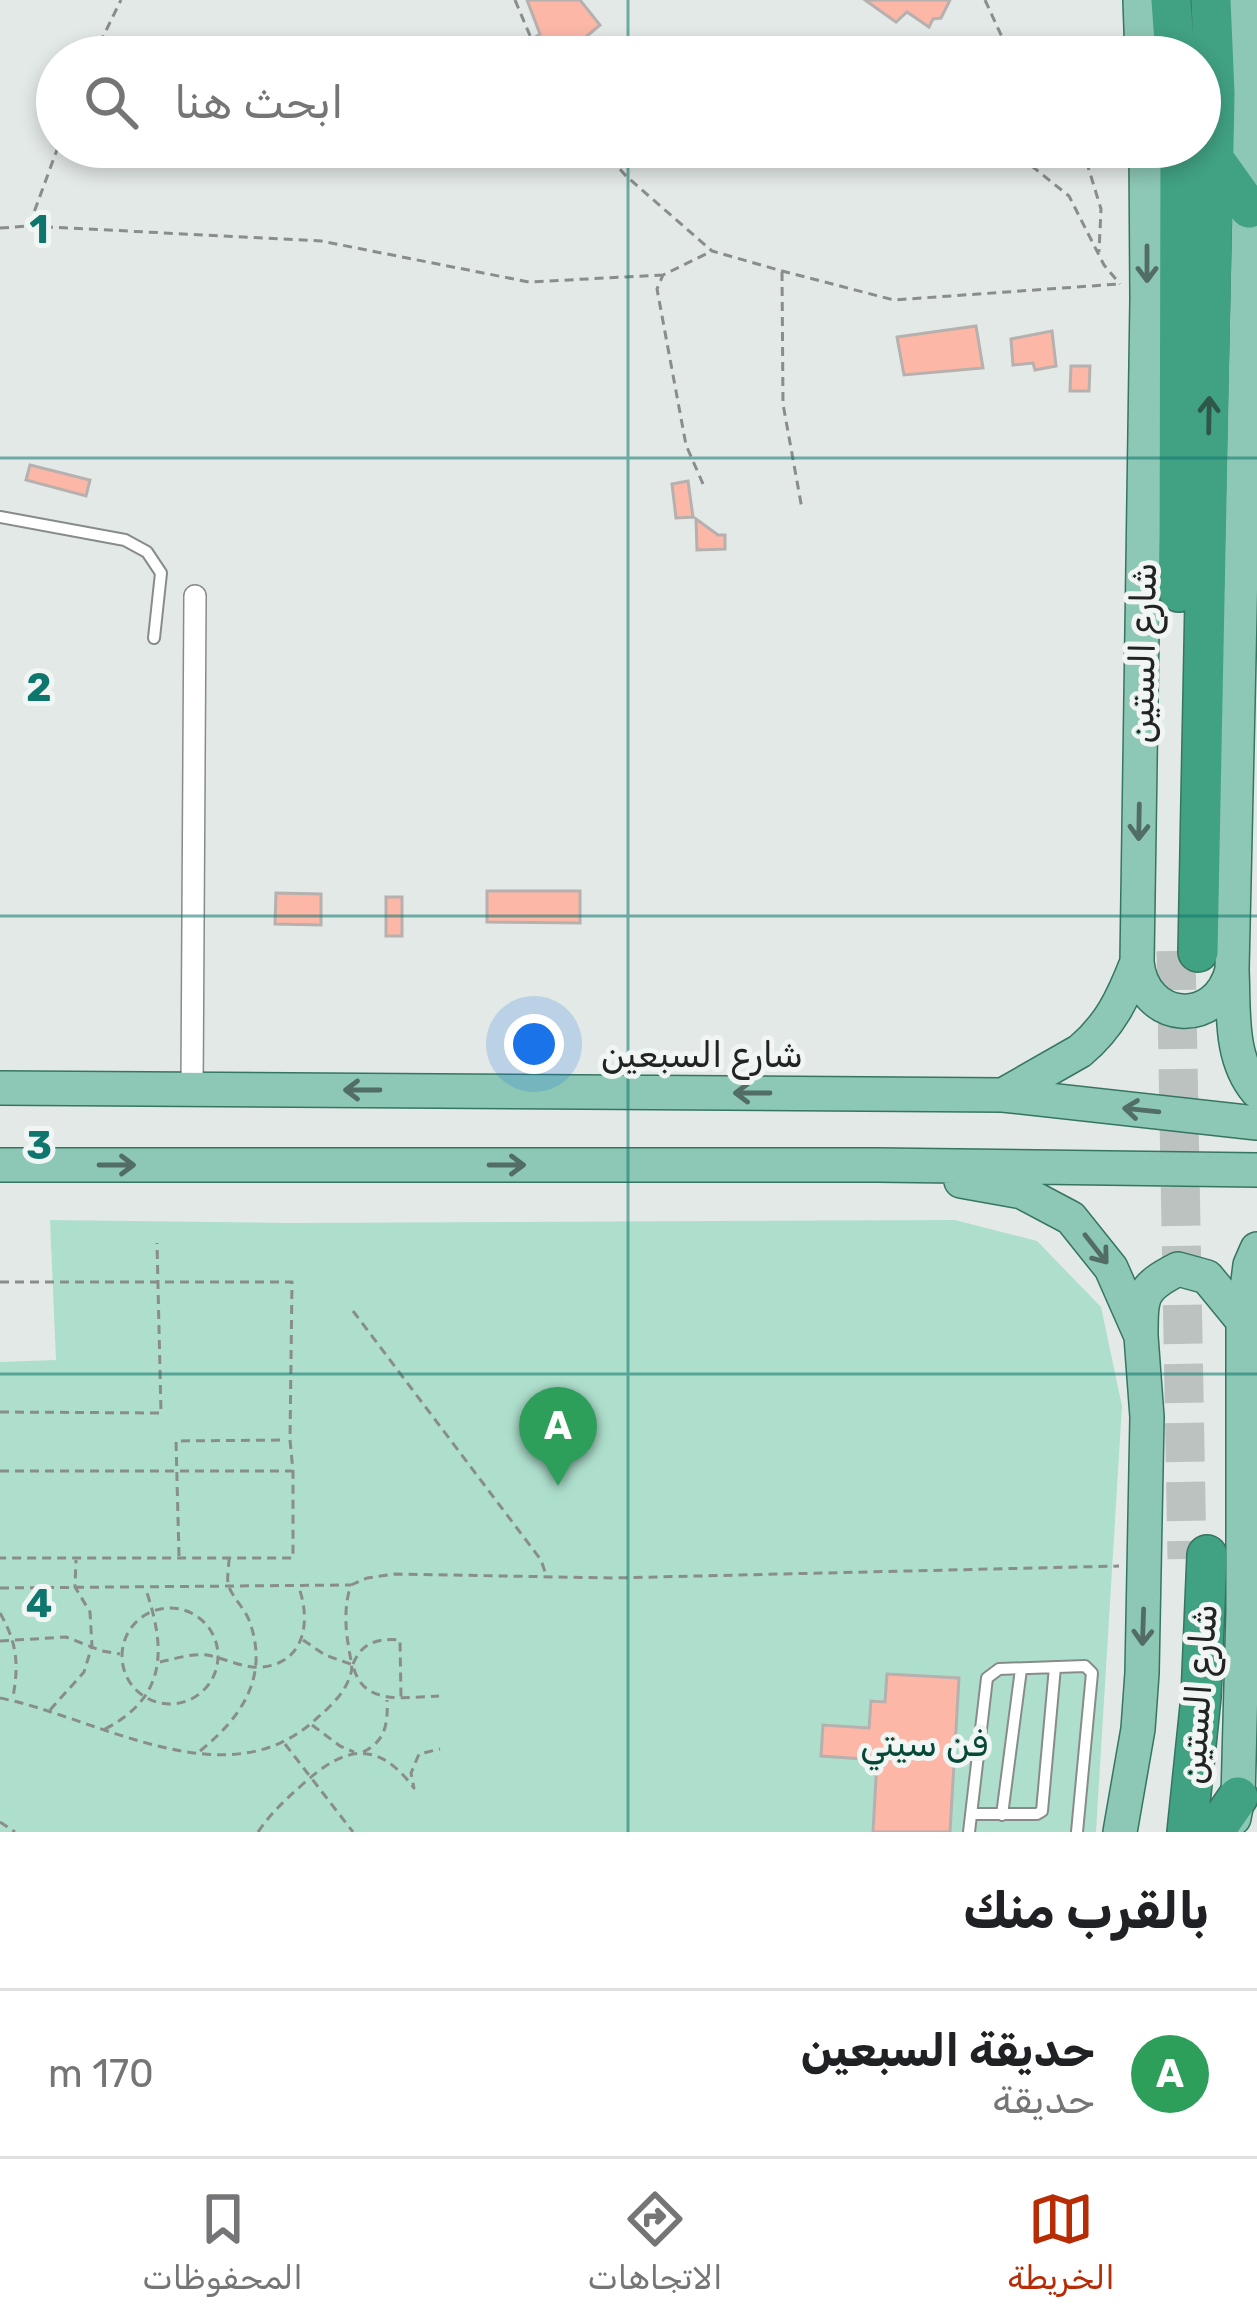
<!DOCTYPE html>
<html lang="ar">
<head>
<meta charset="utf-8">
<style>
	:root { --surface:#fff; --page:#f6f6f6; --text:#202124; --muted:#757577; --line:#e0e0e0; --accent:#b72c04 }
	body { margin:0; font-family:Rubik,Vazirmatn,sans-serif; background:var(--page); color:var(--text); direction:rtl }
	.you { position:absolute; left:534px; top:1044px; width:42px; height:42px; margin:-30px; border:9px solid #fff; border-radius:50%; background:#1a73e8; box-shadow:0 0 0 18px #1a73e833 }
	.badge { display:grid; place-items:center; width:78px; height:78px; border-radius:50%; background:var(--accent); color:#fff; font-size:39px; font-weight:700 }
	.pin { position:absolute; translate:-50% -99px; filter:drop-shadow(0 3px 6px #0008) }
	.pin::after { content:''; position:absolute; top:63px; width:42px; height:36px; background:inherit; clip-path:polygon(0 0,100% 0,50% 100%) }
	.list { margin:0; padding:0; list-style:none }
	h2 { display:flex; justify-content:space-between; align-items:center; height:156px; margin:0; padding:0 48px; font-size:51px }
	h2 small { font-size:39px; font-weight:400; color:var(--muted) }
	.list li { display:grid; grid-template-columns:78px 1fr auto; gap:36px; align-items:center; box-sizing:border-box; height:168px; padding:0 48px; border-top:3px solid var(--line) }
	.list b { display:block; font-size:45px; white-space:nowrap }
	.list p { margin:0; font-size:39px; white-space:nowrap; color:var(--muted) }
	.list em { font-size:39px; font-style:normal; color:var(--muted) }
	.icon { flex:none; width:66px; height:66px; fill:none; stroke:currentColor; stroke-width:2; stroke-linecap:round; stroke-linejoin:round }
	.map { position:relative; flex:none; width:1257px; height:1832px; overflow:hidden; direction:ltr }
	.search { position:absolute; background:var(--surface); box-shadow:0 6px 18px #0003; left:36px; right:36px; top:36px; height:132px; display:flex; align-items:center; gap:30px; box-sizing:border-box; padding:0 42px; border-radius:66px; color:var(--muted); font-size:45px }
	.sheet { height:324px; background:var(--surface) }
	nav { display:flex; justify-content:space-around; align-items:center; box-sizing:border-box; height:168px; border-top:3px solid var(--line); background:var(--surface); font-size:33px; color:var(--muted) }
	nav a { display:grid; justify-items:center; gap:6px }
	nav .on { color:var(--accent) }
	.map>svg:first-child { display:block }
	.green { fill:#aedfcd }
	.building { fill:#fcb7a6; stroke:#b6b0af; stroke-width:3 }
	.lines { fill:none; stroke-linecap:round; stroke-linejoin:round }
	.highway-tunnel { stroke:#bcc2c0; stroke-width:39; stroke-dasharray:39 20; stroke-linecap:butt }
	.lane-casing { stroke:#878c8a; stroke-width:14 }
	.street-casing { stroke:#878c8a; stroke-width:24 }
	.primary-casing { stroke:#367561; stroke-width:36 }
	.highway-casing { stroke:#367561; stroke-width:42 }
	.path { stroke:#898d8c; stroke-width:3; stroke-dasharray:9 6; stroke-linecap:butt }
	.lane { stroke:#fff; stroke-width:10 }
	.street { stroke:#fff; stroke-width:21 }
	.primary { stroke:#8dc7b5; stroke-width:33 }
	.highway { stroke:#41a183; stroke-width:39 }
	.oneway { stroke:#526d65 }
	.oneway2 { stroke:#2e5649 }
	.grid { fill:none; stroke:#0f766e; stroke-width:3; stroke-opacity:0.55 }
	.labels { text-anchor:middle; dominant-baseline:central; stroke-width:10; stroke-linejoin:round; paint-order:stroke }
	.street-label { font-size:36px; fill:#222423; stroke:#f1f6f4 }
	.park-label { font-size:36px; fill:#074938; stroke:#f1f6f4 }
	.grid-label { font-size:39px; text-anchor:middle; font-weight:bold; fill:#0f766e; stroke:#f1f6f4; stroke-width:10; stroke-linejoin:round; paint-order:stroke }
</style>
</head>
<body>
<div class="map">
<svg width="1257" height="1832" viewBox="0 0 1257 1832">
	<rect width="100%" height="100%" fill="#e3e9e7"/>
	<path class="green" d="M 50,1220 L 288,1223 L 955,1220 L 1037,1241 L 1101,1307 L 1122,1406 L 1096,1832 L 0,1832 L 0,1362 L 56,1360 Z"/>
	<path class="building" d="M 527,0 L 580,0 L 600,25 L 566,54 L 560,47 L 547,56 L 534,38 L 540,34 Z
		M 865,0 L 950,0 L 941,18 L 933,19 L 929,27 L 907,12 L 896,22 Z
		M 976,326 L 983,368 L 904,375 L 897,337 Z
		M 1052,331 L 1056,366 L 1035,370 L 1033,363 L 1013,365 L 1011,339 Z
		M 1071,366 L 1090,366 L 1089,391 L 1070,391 Z
		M 30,465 L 90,480 L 86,496 L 26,480 Z
		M 688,481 L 693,517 L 676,518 L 672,484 Z
		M 696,519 L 718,535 L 725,535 L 725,549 L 697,550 Z
		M 487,891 L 580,891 L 580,923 L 487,922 Z
		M 276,893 L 321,894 L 321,925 L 275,924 Z
		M 386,897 L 402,897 L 402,936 L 386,936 Z
		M 887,1674 L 959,1678 L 950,1832 L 873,1832 L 877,1760 L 821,1756 L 823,1725 L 869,1728 L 871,1701 L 885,1702 Z"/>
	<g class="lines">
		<path class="highway-tunnel" d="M 1176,951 L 1187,1559"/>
		<defs>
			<path id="lane" d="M 0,517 L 125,540 L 147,552 L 161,573 L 154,638
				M 971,1814 L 1037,1814 L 1042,1811 L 1055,1667
				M 1002,1815 L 1021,1669
				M 969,1832 L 987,1678 L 999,1669 L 1085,1666 L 1092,1673 L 1077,1832"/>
			<path id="street" d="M 192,1089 L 195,596"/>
			<path id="primary" d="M 1140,0 L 1142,57
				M 1245,0 L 1249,91 L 1249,208 L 1232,970 C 1234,1011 1229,1058 1257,1091
				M 1137,962 C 1143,1023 1217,1029 1232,970
				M 0,1088 L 1003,1095 L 1257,1123
				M 1003,1095 L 1080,1051 C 1110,1026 1123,998 1137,962 L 1147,299 L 1146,147
				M 0,1165 L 877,1165 L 1257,1170
				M 961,1181 L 1022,1192 L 1071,1218 L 1111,1268 L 1141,1336 L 1147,1417 L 1142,1673 L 1138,1729 L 1120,1832
				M 1141,1336 C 1141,1295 1141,1288 1178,1269 L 1207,1277 L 1243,1321
				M 1234,1818 L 1238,1797 L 1243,1611 L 1243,1321 L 1250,1265 L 1257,1249"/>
			<path id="highway" d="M 1171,0 L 1175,57
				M 1214,159 L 1249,208
				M 1179,592 L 1180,147
				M 1198,952 L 1215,93 L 1211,0
				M 1187,1832 L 1201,1697 L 1207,1555
				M 1214,1832 L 1238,1797"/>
		</defs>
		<use href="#lane" class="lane-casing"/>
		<use href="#street" class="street-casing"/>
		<use href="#primary" class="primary-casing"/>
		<use href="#highway" class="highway-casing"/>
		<path class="path" d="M 515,0 L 539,57
			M 985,0 L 1002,37 L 1017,57
			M 93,57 L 121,0
			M 600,147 L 626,176 L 712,251 L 782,271 L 894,300 L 1119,284
			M 1008,147 L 1069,196 L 1104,265 L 1120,284
			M 1082,147 L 1101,209 L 1099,252
			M 29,226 L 321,241 L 529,282 L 663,275
			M 0,228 L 29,226 L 58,147
			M 782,272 L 783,404 L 802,509
			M 703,484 L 686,445 L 657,289 L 663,275 L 710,252
			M 0,1282 L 292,1282 L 290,1440 L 293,1471 L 293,1558 L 0,1558
			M 353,1311 L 541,1560 L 546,1575
			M 0,1412 L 161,1413 L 157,1243
			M 0,1471 L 292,1471
			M 179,1556 L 176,1441 L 286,1440
			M 0,1588 L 351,1585
			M122 1656a48 48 0 1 1 96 0a48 48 0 1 1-96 0Z
			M 0,1613 C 17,1643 19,1663 13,1697
			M 303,1640 L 325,1655 L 353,1665 C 362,1707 406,1697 439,1696
			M 0,1641 L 66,1637 L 102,1651 L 120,1654
			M 160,1662 C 175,1659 192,1653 207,1655 C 224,1658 245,1669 262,1667 C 305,1663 311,1621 299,1588
			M 353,1664 C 362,1642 378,1638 400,1640 L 401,1697
			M 0,1698 C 97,1717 227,1802 316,1719 C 329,1708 345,1693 350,1676 C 354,1666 350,1659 349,1649 C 345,1628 344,1605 351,1585 L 367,1578 L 395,1574 L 613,1578 L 1119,1566
			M 50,1710 L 84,1672 L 92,1646 L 90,1612 L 75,1587 L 76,1560
			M 312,1725 L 340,1746 L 354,1752
			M 105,1729 C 167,1697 166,1649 146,1590
			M 285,1744 L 353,1832
			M 200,1751 C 242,1717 270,1676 249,1620 C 244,1608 234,1599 229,1587 C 226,1581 229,1567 229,1559
			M 363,1752 C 386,1741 388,1723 387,1700
			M 0,1822 L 15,1832
			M 258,1832 C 271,1813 286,1799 303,1784 C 345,1746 377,1739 414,1788 L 411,1773 L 419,1754 L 440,1749"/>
		<use href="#lane" class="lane"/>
		<use href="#street" class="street"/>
		<use href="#primary" class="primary"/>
		<use href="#highway" class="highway"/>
	</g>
	<defs><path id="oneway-shaft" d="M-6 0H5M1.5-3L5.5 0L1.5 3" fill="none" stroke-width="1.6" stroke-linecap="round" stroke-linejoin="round" transform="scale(3)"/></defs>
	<g class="oneway">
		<use href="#oneway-shaft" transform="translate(1147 264) rotate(90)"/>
		<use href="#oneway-shaft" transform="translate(1139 822) rotate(91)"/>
		<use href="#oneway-shaft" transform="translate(362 1090) rotate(-180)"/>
		<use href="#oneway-shaft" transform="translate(752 1093) rotate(-180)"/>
		<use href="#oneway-shaft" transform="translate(1141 1110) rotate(-174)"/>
		<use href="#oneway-shaft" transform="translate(117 1165)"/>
		<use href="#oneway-shaft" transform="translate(507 1165)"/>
		<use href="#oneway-shaft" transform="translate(1096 1249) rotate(52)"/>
		<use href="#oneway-shaft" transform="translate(1143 1627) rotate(92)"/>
	</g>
	<use class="oneway2" href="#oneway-shaft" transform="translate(1209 415) rotate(-89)"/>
	<path class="grid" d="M 628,0 L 628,57M 628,147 L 628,1832M 0,458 L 1257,458M 0,916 L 1257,916M 0,1374 L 1257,1374"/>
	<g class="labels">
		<g class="street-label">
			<text transform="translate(1142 653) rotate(-89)">شارع الستين</text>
			<text x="702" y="1054">شارع السبعين</text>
			<text transform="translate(1198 1694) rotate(-86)">شارع الستين</text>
		</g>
		<g class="park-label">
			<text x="924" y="1743">فن سيتي</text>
		</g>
	</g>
	<g class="grid-label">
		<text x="39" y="243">1</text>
		<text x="39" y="701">2</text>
		<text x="39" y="1159">3</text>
		<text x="39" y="1617">4</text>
	</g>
</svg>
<div class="you"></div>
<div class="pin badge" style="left:558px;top:1486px;background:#2e9e5b">A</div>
<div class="search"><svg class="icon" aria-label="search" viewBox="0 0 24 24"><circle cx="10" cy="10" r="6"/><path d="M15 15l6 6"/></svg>ابحث هنا</div>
</div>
<section class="sheet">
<h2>بالقرب منك<small></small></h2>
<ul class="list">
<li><span class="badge" style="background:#2e9e5b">A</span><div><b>حديقة السبعين</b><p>حديقة</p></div><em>170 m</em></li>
</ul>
</section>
<nav>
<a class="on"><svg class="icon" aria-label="map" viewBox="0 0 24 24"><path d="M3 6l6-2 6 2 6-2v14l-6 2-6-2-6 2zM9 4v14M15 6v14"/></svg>الخريطة</a>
<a><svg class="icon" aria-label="directions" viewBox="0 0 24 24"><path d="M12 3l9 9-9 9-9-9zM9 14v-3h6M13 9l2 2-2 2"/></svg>الاتجاهات</a>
<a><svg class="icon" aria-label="saved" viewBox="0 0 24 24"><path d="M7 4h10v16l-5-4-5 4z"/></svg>المحفوظات</a>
</nav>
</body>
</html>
